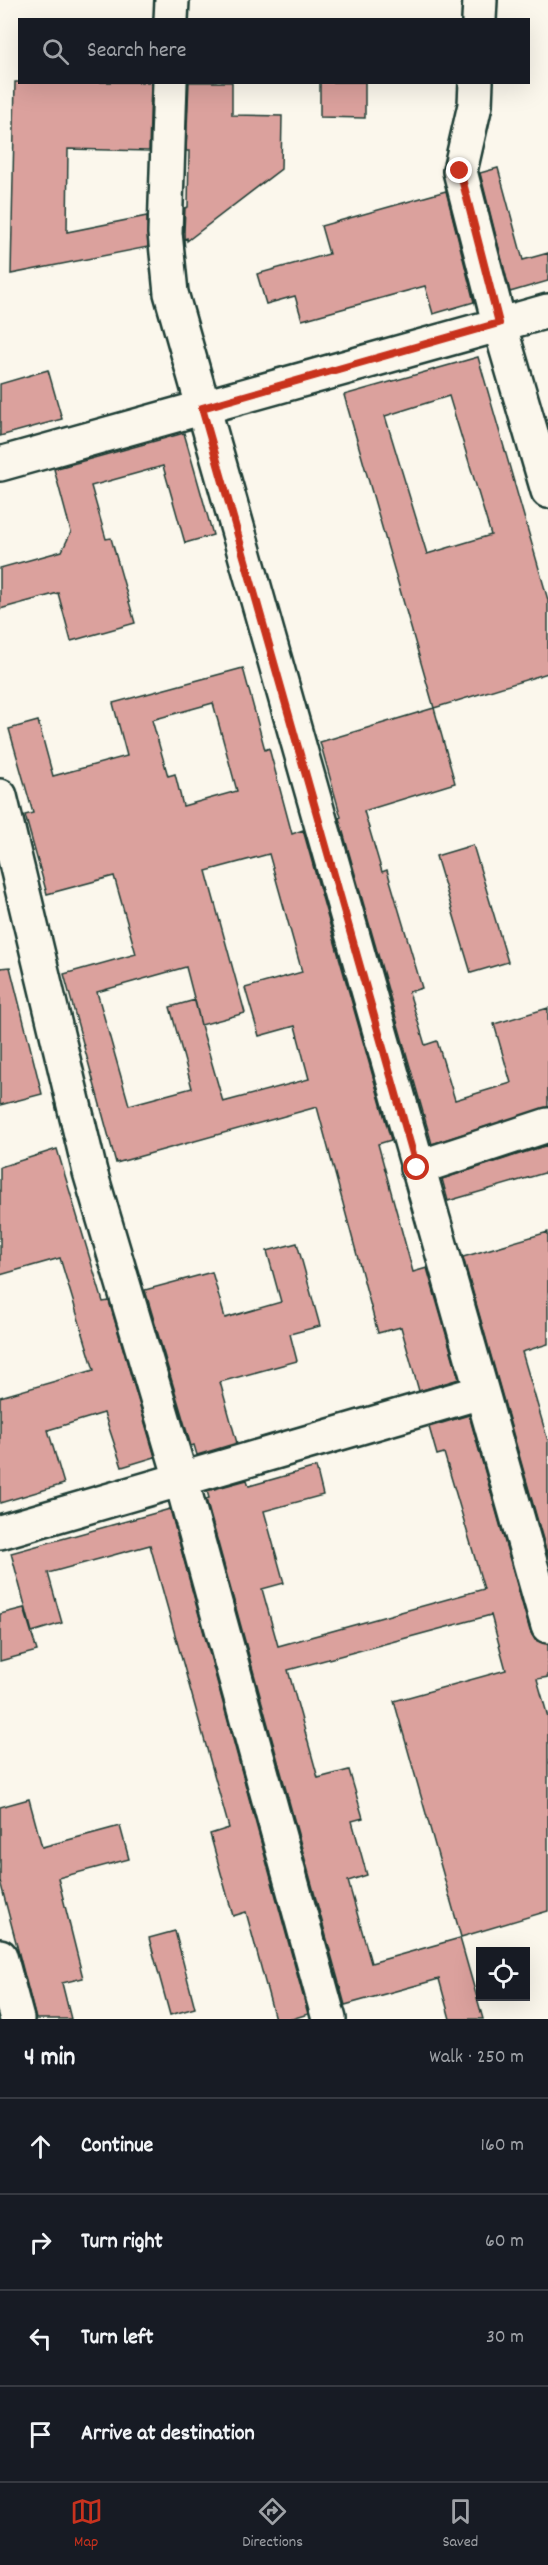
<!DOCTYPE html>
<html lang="en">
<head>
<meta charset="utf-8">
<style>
	:root { --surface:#171b24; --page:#20242c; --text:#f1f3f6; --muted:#9ea1a6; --line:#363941; --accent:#c8321e }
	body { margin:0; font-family:Dekko,sans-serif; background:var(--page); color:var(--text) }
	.controls { position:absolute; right:18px; bottom:18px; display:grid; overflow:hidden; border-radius:0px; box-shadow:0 6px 24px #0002 }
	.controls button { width:54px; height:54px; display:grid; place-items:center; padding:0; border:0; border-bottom:2px solid var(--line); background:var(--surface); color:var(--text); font:30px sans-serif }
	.stop { position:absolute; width:18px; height:18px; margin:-14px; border:4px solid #c8321e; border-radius:50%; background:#fff }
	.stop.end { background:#c8321e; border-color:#fff; box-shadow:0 2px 6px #0008 }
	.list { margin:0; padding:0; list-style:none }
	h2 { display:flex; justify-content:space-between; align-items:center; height:78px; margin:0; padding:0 24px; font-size:26px }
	h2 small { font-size:20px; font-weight:400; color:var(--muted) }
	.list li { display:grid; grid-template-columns:39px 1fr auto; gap:18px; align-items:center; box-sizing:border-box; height:96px; padding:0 24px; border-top:2px solid var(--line) }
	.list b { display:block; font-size:22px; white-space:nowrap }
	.list em { font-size:20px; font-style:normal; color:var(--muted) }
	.icon { flex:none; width:33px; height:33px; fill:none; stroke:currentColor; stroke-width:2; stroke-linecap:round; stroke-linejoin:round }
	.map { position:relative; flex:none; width:548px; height:2019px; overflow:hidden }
	.search { position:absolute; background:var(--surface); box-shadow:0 6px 24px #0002; left:18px; right:18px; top:18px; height:66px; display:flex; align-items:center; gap:15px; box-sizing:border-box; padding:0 21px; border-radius:0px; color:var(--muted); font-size:22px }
	.sheet { height:462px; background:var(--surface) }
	nav { display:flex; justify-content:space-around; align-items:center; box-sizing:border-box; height:84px; border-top:2px solid var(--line); background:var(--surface); font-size:16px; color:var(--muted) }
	nav a { display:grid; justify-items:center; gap:3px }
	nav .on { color:var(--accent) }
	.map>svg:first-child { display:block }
	.building { fill:#dba19d; stroke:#1f3d34; stroke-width:1.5; fill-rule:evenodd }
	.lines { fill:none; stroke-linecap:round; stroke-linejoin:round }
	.minor-casing { stroke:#1f3d34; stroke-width:38 }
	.minor { stroke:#fbf7ec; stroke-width:33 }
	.route { stroke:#c8321e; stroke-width:8 }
</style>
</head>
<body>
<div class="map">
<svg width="548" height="2019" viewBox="0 0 548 2019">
	<rect width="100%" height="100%" fill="#fbf7ec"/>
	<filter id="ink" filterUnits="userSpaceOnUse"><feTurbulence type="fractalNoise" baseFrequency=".0167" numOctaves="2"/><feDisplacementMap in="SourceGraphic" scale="12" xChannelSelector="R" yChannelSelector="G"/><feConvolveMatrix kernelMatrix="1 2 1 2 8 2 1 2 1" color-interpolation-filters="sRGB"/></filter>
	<g filter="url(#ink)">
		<path class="building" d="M 15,82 L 151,82 L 149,151 L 68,149 L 67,232 L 147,216 L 148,247 L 11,274 Z
			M 189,82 L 232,82 L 232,115 L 282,116 L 281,169 L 187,241 L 187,238 L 184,239 L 184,232 L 185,208 L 188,207 L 189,151 L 186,151 Z
			M 320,82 L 365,82 L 365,118 L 320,117 Z
			M 498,168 L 523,260 L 548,253 L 548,281 L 510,292 L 480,173 Z
			M 446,191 L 474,302 L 433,314 L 425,286 L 302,320 L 295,296 L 266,304 L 257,274 L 329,254 L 321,226 Z
			M 478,357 L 548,600 L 548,673 L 434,708 L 344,395 ZM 449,396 L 491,535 L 427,554 L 385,416 Z
			M 48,370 L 62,419 L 0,436 L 0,384 Z
			M 184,433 L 213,535 L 185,543 L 163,466 L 91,486 L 106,539 L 111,538 L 135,623 L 71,641 L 58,593 L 0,609 L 0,568 L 62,551 L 71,532 L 54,469 Z
			M 243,668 L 265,750 L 269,748 L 292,834 L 303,830 L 391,1140 L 378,1144 L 413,1272 L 427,1268 L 459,1379 L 419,1391 L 401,1327 L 378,1333 L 317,1107 L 116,1163 L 64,974 L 136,954 L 114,876 L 47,894 L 25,815 L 33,813 L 9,729 L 38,721 L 53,776 L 127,756 L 113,703 ZM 213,703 L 237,791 L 183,806 L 175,774 L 168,776 L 152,720 ZM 269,854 L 302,972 L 245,988 L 259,1036 L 295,1026 L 309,1079 L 223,1102 L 201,1025 L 245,1013 L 206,871 ZM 186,967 L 201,1025 L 195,1000 L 170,1007 L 192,1088 L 129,1105 L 97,992 Z
			M 434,708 L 455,783 L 364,811 L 382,872 L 387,870 L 422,988 L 409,992 L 425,1045 L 437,1041 L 455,1100 L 511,1083 L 494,1024 L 548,1008 L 548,1107 L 432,1144 L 339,818 L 341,817 L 320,742 Z
			M 473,845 L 508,962 L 471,973 L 436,856 Z
			M 10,967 L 42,1094 L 0,1105 L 0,968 Z
			M 548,1145 L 548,1172 L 448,1201 L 442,1179 Z
			M 57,1149 L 103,1302 L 109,1301 L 155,1457 L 122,1467 L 104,1413 L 48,1430 L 64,1484 L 0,1503 L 0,1397 L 94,1370 L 60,1258 L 0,1275 L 0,1167 Z
			M 548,1232 L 548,1344 L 522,1352 L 548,1441 L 548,1557 L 463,1257 Z
			M 297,1243 L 320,1326 L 290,1334 L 297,1361 L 220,1382 L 237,1443 L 197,1455 L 194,1445 L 191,1446 L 145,1290 L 212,1272 L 225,1318 L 281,1302 L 267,1251 Z
			M 469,1415 L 530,1631 L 535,1640 L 548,1644 L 548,1677 L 537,1679 L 548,1717 L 548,1911 L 461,1937 L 394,1701 L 506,1670 L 491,1615 L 288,1670 L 318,1778 L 349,1770 L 363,1818 L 352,1821 L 367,1875 L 348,1881 L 371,1963 L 460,1938 L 483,2019 L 450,2019 L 439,1979 L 345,2005 L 206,1499 L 209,1498 L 207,1491 L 247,1480 L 249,1486 L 316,1467 L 323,1495 L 264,1511 L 284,1583 L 262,1589 L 278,1646 L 484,1589 L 444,1453 L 437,1455 L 429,1427 Z
			M 170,1509 L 308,2014 L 292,2019 L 275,2019 L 246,1912 L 233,1916 L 210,1834 L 229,1828 L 150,1545 L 48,1573 L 62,1623 L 32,1632 L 11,1553 Z
			M 24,1608 L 37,1651 L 0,1661 L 0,1614 Z
			M 29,1799 L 42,1847 L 120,1826 L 129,1859 L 58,1878 L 83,1978 L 62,1983 L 71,2019 L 36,2019 L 0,1881 L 0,1807 Z
			M 175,1931 L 195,2008 L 170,2015 L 149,1938 Z"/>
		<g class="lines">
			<defs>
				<path id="minor" d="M 171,20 L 172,0
					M 479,20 L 480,0
					M 170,82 L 165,233 L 171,293 L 548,1626
					M 476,82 L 475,105 L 460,171 L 499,323 L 548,491
					M 0,464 L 548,311
					M 0,796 L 90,1172 L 181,1479 L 329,2019
					M 417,1168 L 548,1125
					M 0,1532 L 481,1392
					M 0,1956 L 17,2019"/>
			</defs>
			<use href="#minor" class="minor-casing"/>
			<use href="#minor" class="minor"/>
		</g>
	</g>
	<g class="lines" filter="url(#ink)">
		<path class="route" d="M 417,1168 L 202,408 L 499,323 L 460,171"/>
	</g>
</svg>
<div class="controls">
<button><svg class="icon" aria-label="locate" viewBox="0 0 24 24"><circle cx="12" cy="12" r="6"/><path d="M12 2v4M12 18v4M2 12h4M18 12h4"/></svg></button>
</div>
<div class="stop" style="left:417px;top:1168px"></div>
<div class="stop end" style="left:460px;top:171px"></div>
<div class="search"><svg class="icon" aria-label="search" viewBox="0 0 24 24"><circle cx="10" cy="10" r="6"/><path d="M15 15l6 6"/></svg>Search here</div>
</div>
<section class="sheet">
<h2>4 min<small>Walk · 250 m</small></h2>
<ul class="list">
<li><svg class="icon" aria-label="ahead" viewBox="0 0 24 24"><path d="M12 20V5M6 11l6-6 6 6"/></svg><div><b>Continue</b></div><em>160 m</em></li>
<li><svg class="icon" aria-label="right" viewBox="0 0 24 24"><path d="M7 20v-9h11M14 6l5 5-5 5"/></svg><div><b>Turn right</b></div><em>60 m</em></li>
<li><svg class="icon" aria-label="left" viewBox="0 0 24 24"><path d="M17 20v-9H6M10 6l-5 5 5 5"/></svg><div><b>Turn left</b></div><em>30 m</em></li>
<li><svg class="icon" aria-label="arrive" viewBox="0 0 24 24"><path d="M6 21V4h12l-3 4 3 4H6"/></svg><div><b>Arrive at destination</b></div></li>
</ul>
</section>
<nav>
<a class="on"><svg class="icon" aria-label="map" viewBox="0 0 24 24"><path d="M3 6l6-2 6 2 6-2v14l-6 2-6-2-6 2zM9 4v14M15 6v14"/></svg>Map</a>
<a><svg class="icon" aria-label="directions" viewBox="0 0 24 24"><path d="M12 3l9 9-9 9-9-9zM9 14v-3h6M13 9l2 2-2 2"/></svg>Directions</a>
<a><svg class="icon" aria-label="saved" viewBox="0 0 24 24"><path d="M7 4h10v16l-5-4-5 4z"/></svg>Saved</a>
</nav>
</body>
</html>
